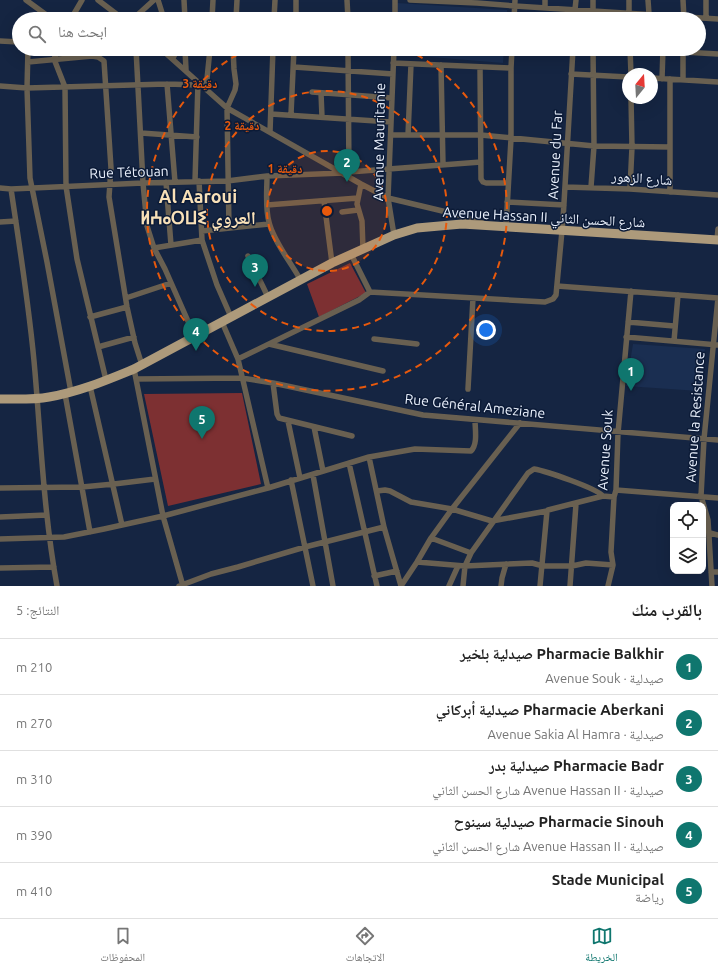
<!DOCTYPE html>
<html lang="ar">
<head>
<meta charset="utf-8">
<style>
	:root { --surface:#fff; --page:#f2f2f2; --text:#222; --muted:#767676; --line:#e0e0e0; --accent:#0f766e }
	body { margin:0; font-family:Ubuntu,"Noto Naskh Arabic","Noto Sans Tifinagh",sans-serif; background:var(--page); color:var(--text); direction:rtl }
	.controls { position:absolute; right:12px; bottom:12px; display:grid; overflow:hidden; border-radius:8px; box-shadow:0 4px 16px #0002 }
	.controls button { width:36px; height:36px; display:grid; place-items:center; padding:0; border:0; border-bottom:1px solid var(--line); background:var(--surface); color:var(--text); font:20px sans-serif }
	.compass { position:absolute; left:622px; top:68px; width:36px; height:36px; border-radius:50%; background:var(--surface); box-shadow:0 4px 16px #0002; rotate:18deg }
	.you { position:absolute; left:486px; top:330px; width:14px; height:14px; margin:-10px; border:3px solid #fff; border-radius:50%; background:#1a73e8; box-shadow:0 0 0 6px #1a73e833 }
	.badge { display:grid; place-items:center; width:26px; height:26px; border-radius:50%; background:var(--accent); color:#fff; font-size:13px; font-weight:700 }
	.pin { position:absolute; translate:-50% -33px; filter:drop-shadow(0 1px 2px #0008) }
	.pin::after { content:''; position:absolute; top:21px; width:14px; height:12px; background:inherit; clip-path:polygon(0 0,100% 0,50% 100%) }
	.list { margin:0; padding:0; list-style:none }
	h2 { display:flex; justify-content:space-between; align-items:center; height:52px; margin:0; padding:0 16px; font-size:17px }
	h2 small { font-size:13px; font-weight:400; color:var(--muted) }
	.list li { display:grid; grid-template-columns:26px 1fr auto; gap:12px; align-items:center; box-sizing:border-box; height:56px; padding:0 16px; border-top:1px solid var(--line) }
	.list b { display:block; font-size:15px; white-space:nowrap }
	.list p { margin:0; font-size:13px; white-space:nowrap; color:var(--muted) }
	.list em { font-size:13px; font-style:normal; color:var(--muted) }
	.icon { flex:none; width:22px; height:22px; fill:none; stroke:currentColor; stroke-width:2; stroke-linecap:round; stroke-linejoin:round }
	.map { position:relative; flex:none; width:718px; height:586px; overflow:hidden; direction:ltr }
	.search { position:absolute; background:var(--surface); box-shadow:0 4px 16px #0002; left:12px; right:12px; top:12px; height:44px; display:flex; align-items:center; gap:10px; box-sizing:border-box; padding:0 14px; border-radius:22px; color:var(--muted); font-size:15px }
	.sheet { height:332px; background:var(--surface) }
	nav { display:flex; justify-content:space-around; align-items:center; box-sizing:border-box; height:56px; border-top:1px solid var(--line); background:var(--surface); font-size:11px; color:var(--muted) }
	nav a { display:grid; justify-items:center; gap:2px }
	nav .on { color:var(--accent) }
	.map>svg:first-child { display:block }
	.built { fill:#1a2e51 }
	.green { fill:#7d3032 }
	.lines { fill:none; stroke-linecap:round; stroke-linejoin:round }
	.minor { stroke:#696051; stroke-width:5.5 }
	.primary { stroke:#ad9a7b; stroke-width:9 }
	.ring { fill:none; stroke:#e8590c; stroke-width:2; stroke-dasharray:7 5 }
	.labels { text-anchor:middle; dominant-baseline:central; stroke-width:3; stroke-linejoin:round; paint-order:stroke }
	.street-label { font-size:14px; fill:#eaf1fd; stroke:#0c1b37 }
	.district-label { font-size:18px; font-weight:bold; fill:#f9e1b8; stroke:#0c1b37 }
	.centre { fill:#e8590c; stroke:#0c1b37; stroke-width:2 }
	.ring-label { font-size:12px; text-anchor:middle; font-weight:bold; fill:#e8590c; stroke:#0c1b37; stroke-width:3; stroke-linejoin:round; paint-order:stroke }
</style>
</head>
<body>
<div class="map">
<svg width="718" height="586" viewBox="0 0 718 586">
	<rect width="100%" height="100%" fill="#152542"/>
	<path class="built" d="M 397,3 L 507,10 L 507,19 L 397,19 Z
		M 395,49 L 504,49 L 503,63 L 395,54 Z
		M 633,344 L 705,349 L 699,391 L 626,386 Z"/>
	<path class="green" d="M 350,263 L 366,293 L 319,317 L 307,284 Z
		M 242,393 L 261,484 L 168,506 L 144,394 Z"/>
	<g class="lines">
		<path class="minor" d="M 26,0 L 52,19
			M 98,0 L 123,19
			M 158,0 L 164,19
			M 184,0 L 185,19
			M 347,0 L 348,19
			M 410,0 L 477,3 L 515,6 L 718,19
			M 629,0 L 629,19
			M 648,0 L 649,14
			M 683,0 L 684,19
			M 706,0 L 706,18
			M 545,8 L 545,0
			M 71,19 L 82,0
			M 133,19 L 154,0
			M 212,19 L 213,0
			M 236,19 L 237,0
			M 274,19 L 275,0
			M 296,19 L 296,0
			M 395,19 L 395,0
			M 514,19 L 515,0
			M 574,19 L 576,0
			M 593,19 L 593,0
			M 0,41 L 19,42
			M 58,49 L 54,59 L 65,87 L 66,186 L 77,259 L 106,380
			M 136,49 L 143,183 L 147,226 L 154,248 L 165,269 L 195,337
			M 161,49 L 227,108 L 361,184 L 388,198 L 455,214 L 483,223
			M 185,49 L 186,70
			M 348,49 L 349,175
			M 394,49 L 388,198 L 394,235
			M 630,49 L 631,74
			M 683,52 L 718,54
			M 92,56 L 96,49
			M 173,58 L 175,54 L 174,49
			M 28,62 L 92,56 L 98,57 L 104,61 L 111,168 L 109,197 L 127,307 L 135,343 L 142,365
			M 393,63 L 511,68
			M 441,65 L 443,165
			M 294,67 L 393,74
			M 480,67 L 481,179 L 483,182 L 486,183 L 508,183
			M 571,74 L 628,77
			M 652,78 L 718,82
			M 662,79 L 663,49
			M 683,80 L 683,49
			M 167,84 L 175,182
			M 0,86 L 27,88 L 28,49
			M 206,89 L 210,49
			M 312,92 L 392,98
			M 321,93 L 322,117
			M 271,114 L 391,122
			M 291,114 L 294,49
			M 270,132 L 273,49
			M 141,133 L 197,137
			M 391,135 L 481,135 L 594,146 L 670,147 L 670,79
			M 408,135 L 411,64
			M 670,147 L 670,192
			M 349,172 L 481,162
			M 267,176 C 267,191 265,208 269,222 C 273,240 291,263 300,279
			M 195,181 L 198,82
			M 199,181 L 202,240 L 217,285 L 231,317
			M 166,182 L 171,245
			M 361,184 L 357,204 L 362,221 L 363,249
			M 565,187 L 630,189 L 718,195
			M 591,187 L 594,146 L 593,49
			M 0,188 L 11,189
			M 630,189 L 632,147 L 631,98
			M 324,201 L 332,263
			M 507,202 L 564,205
			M 267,205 L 358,198
			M 342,212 L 358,210
			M 0,222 L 16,221
			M 506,227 L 511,139 L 511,68 L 512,49
			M 229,228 L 227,108 L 235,90 L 236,84 L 234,69 L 233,49
			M 202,231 L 269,224
			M 717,240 L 718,229
			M 154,248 L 202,240
			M 351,254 L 370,292
			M 248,256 L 268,297
			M 557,286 L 718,298 L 704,439 L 701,496 L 708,520 L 712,586
			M 126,298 L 171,283
			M 90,317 L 127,307
			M 222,322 L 238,359 L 268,488
			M 628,322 L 674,326
			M 626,337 L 718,345
			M 374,339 L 417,344
			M 674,341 L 678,295
			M 269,344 L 383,371
			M 98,347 L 134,337
			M 238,359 L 359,300 L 370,292 L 545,302 L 553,299 L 556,295 L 563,220 L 573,49
			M 134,369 L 163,516 L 183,586
			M 136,379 L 242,378 L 273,383 L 423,415 L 718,440
			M 273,383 L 277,414 L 279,418 L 352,436
			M 90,386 L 122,525
			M 468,389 L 473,298
			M 71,392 L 47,262 L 30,178 L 27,88 L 167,84 L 198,85
			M 65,394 L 90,532
			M 288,421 L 300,478
			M 314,427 L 323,471
			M 369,457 L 384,527 L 401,586
			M 349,463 L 377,586
			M 313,475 L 333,586
			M 291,480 L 313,586
			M 0,488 L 82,487 L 114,484 L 155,479
			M 616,490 L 718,498
			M 377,491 L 385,490 L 390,491 L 411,502 L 452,509 L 492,521 L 547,511 L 548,510 L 603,496 L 614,497
			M 0,517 L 47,515
			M 710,533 L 718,535
			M 431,538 L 471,553 L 528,473 L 534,469 C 546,471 596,488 603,496
			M 0,539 L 64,537 L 104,529 L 163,516 L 268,488 L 369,457 L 415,449 L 471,451 C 478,444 475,429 475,420
			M 417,562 L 465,566 L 532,563 L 543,566 L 572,566 L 586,563 L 613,565
			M 0,568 L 54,567
			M 711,572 L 718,572
			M 374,576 L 397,571
			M 57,586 C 44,515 41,443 35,372 C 30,311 20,250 11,189 L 143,183 L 227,181 L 267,176 L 343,173
			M 179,586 L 211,574 L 238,567 L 305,547 L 384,527
			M 401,586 L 417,562 L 431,538 L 452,509 L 520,423
			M 449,586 L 458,566
			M 463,586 L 465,566 L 471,553
			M 501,586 L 502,578 L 506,564
			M 540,586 L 547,511
			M 570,586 L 576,504
			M 608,586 L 613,565 L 611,552 L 614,497 L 616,490 L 618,433 L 631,291"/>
		<path class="primary" d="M 0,399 C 16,399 33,400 49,397 C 79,392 107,380 134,369 L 332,263 L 394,235 L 417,228 L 462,224 L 718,240"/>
	</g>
	<circle cx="327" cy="211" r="60" fill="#e8590c" fill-opacity=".12"/>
	<g class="ring">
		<circle cx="327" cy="211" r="60"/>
		<circle cx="327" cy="211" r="120"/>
		<path d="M406 49A180 180 0 1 1 248 49"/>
	</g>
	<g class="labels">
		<g class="street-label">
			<text transform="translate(379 142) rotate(-89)">Avenue Mauritanie</text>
			<text transform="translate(555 155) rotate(-87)">Avenue du Far</text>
			<text transform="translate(129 172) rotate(-2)">Rue Tétouan</text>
			<text transform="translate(642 178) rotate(4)">شارع الزهور</text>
			<text transform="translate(544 217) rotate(3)">Avenue Hassan II شارع الحسن الثاني</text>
			<text transform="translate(475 406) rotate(6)">Rue Général Ameziane</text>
			<text transform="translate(695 417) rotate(-86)">Avenue la Resistance</text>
			<text transform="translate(605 450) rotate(-86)">Avenue Souk</text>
		</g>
		<g class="district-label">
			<text x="198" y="196">Al Aaroui<tspan x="198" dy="21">ⵍⵄⴰⵔⵡⵉ العروي</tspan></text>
		</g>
	</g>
	<circle cx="327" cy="211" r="6" class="centre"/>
	<g class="ring-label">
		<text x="200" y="88">3 دقيقة</text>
		<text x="242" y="130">2 دقيقة</text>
		<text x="285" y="173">1 دقيقة</text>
	</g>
</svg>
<div class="controls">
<button><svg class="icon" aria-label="locate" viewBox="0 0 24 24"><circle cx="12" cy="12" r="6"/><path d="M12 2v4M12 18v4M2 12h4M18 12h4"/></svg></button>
<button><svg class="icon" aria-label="layers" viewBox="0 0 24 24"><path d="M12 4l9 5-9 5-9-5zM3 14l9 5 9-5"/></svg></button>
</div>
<svg class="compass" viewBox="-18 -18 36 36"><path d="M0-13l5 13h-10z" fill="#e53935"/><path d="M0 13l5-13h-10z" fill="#767676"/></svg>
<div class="you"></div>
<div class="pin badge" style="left:631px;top:391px">1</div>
<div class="pin badge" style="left:347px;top:182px">2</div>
<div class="pin badge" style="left:255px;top:287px">3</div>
<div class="pin badge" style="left:196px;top:351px">4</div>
<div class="pin badge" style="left:202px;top:439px">5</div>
<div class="search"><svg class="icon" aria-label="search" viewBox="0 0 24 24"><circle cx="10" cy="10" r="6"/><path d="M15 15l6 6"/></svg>ابحث هنا</div>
</div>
<section class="sheet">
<h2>بالقرب منك<small>النتائج: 5</small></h2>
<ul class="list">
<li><span class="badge">1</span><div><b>Pharmacie Balkhir صيدلية بلخير</b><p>صيدلية · Avenue Souk</p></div><em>210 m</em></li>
<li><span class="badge">2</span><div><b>Pharmacie Aberkani صيدلية أبركاني</b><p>صيدلية · Avenue Sakia Al Hamra</p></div><em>270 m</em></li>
<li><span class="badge">3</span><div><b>Pharmacie Badr صيدلية بدر</b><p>صيدلية · Avenue Hassan II شارع الحسن الثاني</p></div><em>310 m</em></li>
<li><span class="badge">4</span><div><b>Pharmacie Sinouh صيدلية سينوح</b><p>صيدلية · Avenue Hassan II شارع الحسن الثاني</p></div><em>390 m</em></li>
<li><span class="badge">5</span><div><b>Stade Municipal</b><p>رياضة</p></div><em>410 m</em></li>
</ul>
</section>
<nav>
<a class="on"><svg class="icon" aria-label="map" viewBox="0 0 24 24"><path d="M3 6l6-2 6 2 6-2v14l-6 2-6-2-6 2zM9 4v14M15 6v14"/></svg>الخريطة</a>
<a><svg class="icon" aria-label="directions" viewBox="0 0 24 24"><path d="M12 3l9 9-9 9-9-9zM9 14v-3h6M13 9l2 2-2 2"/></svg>الاتجاهات</a>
<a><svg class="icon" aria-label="saved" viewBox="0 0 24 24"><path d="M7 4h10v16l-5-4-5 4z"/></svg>المحفوظات</a>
</nav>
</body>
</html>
